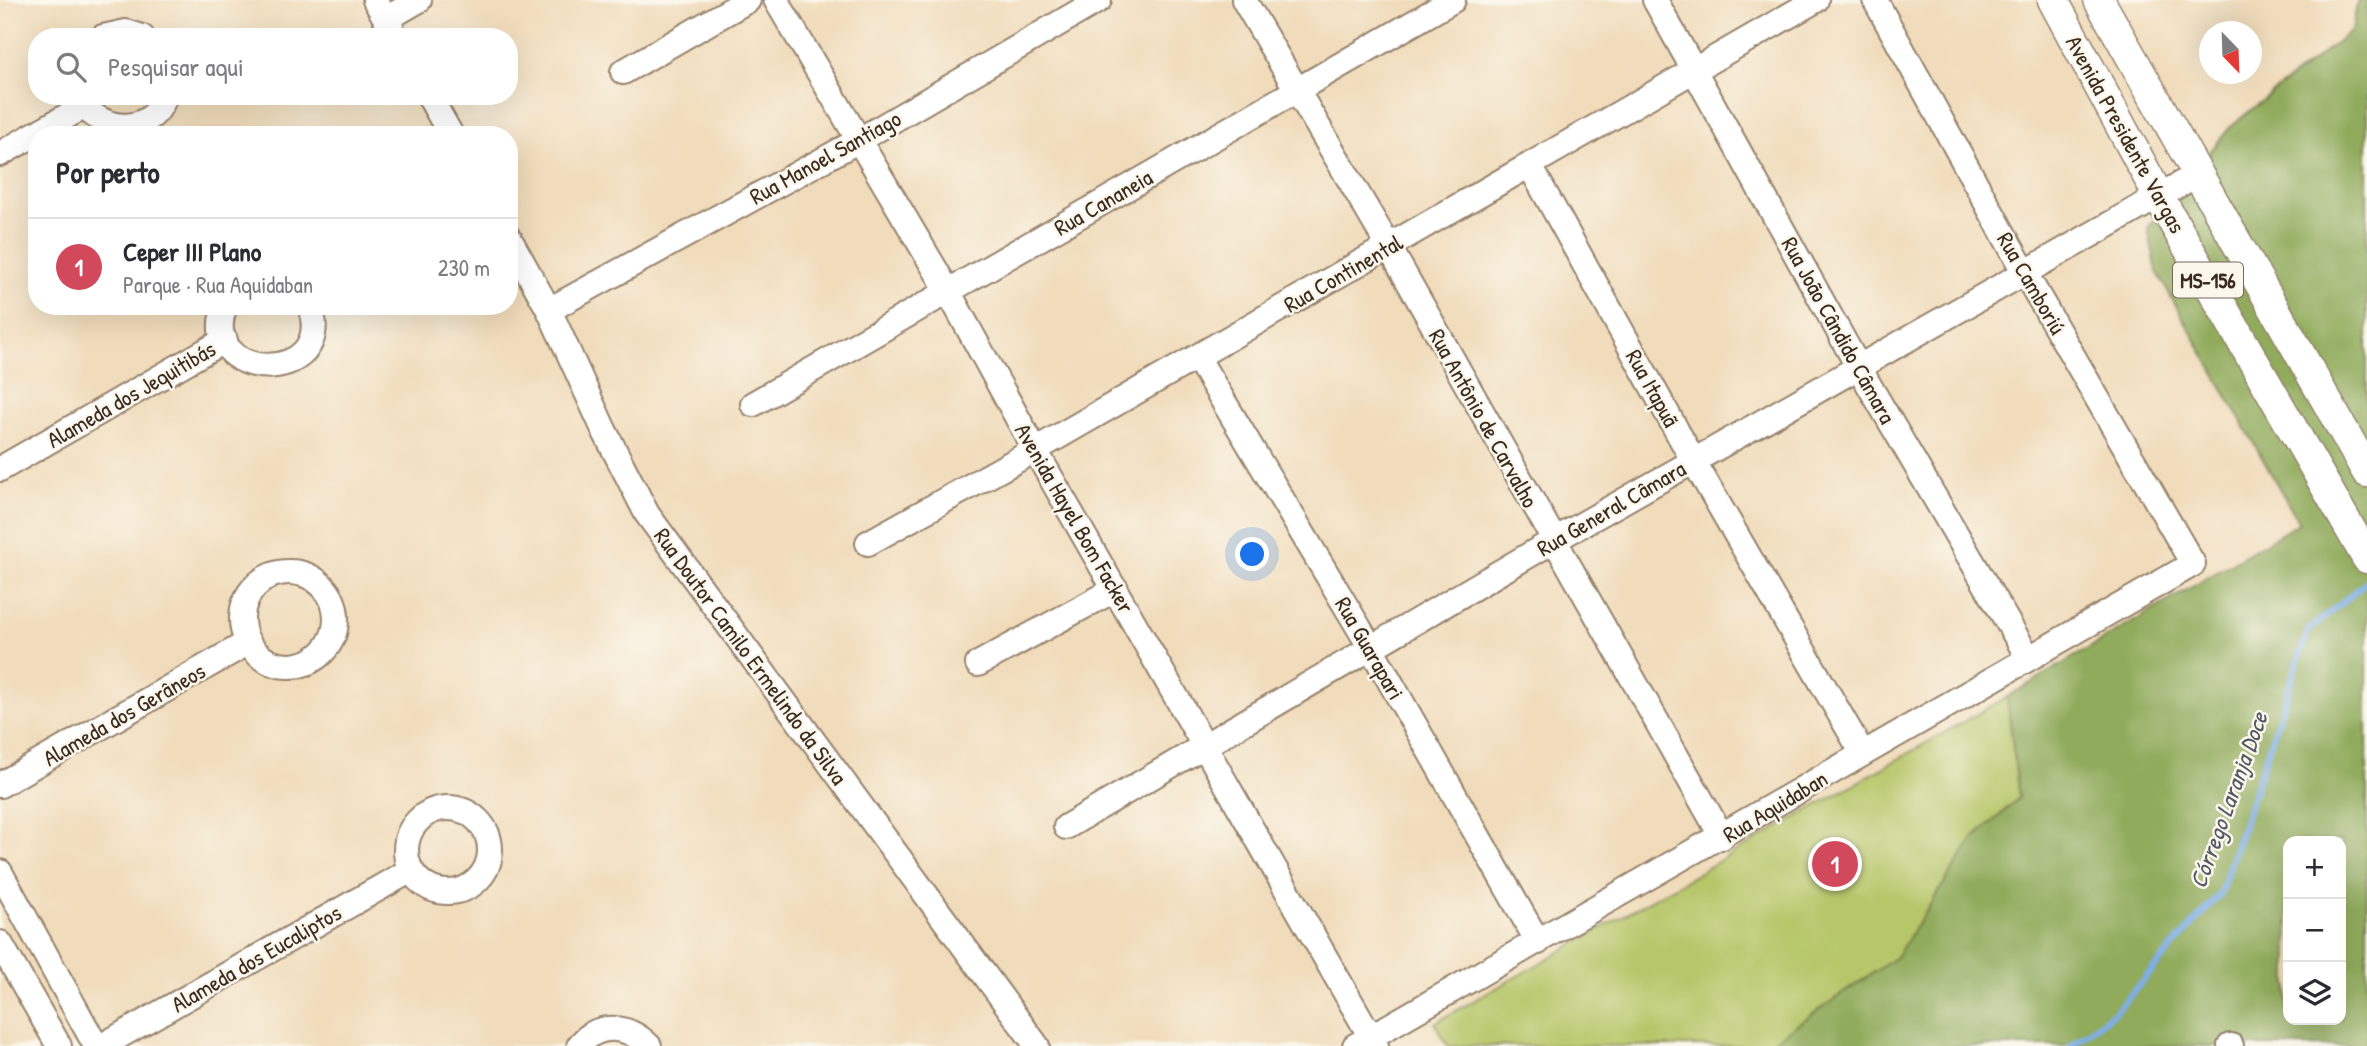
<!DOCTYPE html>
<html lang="pt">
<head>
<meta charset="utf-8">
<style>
	:root { --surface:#fff; --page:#f7f7f7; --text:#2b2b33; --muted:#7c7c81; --line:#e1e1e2; --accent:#d1495b }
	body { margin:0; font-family:"Patrick Hand",sans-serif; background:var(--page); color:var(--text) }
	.controls { position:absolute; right:21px; bottom:21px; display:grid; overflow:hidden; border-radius:14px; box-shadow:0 7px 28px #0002 }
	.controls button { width:63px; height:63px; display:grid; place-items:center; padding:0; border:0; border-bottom:2px solid var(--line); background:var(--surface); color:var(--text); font:35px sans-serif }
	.compass { position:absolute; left:2199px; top:21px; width:63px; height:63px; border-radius:50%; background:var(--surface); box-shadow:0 7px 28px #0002; rotate:157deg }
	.you { position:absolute; left:1253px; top:555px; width:24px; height:24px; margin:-18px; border:5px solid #fff; border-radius:50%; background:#1a73e8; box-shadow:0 0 0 10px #1a73e833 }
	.badge { display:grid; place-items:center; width:46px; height:46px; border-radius:50%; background:var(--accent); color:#fff; font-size:23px; font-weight:700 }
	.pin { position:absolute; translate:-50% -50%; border:4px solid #fff; box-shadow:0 2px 7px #0006 }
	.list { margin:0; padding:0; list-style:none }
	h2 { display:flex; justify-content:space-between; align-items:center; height:91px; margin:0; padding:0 28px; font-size:30px }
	h2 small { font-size:23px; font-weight:400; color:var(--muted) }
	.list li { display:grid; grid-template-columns:46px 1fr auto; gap:21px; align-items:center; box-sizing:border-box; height:98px; padding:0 28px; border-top:2px solid var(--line) }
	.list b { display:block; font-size:26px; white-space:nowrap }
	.list p { margin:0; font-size:23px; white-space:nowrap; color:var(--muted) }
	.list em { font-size:23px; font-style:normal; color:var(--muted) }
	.icon { flex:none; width:38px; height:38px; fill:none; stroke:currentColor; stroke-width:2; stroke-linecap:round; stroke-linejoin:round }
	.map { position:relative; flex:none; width:2367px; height:1046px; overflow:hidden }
	.search { position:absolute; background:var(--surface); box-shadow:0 7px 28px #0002; left:28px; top:28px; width:490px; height:77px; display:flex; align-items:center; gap:18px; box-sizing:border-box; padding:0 24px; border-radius:28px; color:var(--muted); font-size:26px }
	.panel { position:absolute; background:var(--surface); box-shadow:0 7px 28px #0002; left:28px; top:126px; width:490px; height:189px; border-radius:28px }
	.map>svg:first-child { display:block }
	.green { fill:#b6c668; stroke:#787843; stroke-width:2 }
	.forest { fill:#90ab5c; stroke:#666a3d; stroke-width:2; fill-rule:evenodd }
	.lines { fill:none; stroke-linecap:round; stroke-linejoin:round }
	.stream { stroke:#7eafea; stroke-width:6 }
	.minor-casing { stroke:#96826c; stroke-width:28 }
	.major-casing { stroke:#96826c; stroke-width:33 }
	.minor { stroke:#fff; stroke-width:24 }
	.major { stroke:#fff; stroke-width:30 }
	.labels { text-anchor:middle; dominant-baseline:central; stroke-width:5; stroke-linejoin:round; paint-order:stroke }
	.shield { fill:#fbf7ec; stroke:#75685c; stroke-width:2 }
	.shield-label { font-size:21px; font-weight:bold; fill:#3b2a1e }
	.street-label { font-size:23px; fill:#3b2a1e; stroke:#fbf7ec }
	.water-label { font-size:24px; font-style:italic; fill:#525965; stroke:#fbf7ec }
</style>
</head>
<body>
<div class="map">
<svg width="2367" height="1046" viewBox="0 0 2367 1046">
	<rect width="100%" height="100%" fill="#fbf7ec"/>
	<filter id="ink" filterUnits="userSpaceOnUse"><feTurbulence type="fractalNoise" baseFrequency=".0143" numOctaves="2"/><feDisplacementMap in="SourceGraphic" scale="14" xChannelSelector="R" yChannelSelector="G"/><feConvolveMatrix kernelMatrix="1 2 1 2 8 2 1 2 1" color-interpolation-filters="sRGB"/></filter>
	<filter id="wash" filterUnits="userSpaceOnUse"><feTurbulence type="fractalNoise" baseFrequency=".00686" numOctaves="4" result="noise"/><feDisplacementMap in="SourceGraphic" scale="28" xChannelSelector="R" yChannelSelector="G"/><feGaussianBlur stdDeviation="1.57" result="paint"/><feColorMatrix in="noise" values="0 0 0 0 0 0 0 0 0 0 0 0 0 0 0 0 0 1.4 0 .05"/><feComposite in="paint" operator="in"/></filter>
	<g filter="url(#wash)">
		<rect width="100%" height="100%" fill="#f0dbba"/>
		<path class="green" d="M 2007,697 L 2019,798 L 1973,839 L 1896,958 L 1766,1046 L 1448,1046 L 1435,1023 Z"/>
		<path class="forest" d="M 2358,0 L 2367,0 L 2367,1046 L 1766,1046 L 1896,957 L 1973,839 L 2019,798 L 2007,697 L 2299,523 L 2157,272 L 2148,228 L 2231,126 L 2352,30 ZM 2288,841 L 2341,841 L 2341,1020 L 2288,1020 Z"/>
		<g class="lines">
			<path class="stream" d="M 2071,1046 L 2116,1011 L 2220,894 L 2308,631 L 2366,582"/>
		</g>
	</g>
	<g filter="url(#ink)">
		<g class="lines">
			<defs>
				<path id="minor" d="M 375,0 L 396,37
					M 776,0 L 948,291 L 1035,450 L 1376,1046
					M 1244,0 L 1389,247 L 1722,837
					M 1655,0 L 1859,368 L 2028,657
					M 386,19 L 419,0
					M 103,37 L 126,32 L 142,37
					M 623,72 L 748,0
					M 78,96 C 95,132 151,139 165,96
					M 429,96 L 451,135
					M 0,154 L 83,107
					M 1530,166 L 1693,460 L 1863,754
					M 509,238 L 549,310 L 604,430 L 647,514 L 1037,1046
					M 225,306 C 195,383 338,388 310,306
					M 549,310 L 861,139 L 1099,0
					M 1197,357 L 1371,648 L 1538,942
					M 753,404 L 1453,0
					M 0,469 L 225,340
					M 868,543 L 1035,450 L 1816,0
					M242 619a47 47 0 1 1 94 0a47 47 0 1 1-94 0Z
					M 978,664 L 1116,589
					M 0,785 L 247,643
					M406 850a42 42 0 1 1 84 0a42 42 0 1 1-84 0Z
					M 1066,827 L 1553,541 L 2198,174
					M 0,872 L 96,1046
					M 0,943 L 59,1046
					M 102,1046 L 411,870
					M 579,1046 C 598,1021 628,1025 649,1046
					M 1355,1046 L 2193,564 L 2026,275 L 1875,0
					M 2230,1046 L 2231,1046"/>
				<path id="major" d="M 2053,0 L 2159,197 L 2367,558
					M 2099,0 L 2367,472"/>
			</defs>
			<use href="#minor" class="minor-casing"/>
			<use href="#major" class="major-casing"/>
			<use href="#minor" class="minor"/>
			<use href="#major" class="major"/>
		</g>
	</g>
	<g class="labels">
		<rect class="shield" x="2173" y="262.5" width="70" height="35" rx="5"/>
		<g class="shield-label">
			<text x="2208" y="280">MS-156</text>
		</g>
		<g class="street-label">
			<text transform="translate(2126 134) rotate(61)">Avenida Presidente Vargas</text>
			<text transform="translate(825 157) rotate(-29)">Rua Manoel Santiago</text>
			<text transform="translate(1103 202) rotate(-30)">Rua Cananeia</text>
			<text transform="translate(1343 273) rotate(-30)">Rua Continental</text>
			<text transform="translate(2032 283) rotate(60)">Rua Camboriú</text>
			<text transform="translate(1839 330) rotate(61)">Rua João Cândido Câmara</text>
			<text transform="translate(1653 388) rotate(61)">Rua Itapuã</text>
			<text transform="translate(131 394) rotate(-30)">Alameda dos Jequitibás</text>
			<text transform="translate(1484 418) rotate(61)">Rua Antônio de Carvalho</text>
			<text transform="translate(1611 508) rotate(-30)">Rua General Câmara</text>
			<text transform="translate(1075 518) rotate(60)">Avenida Hayel Bom Facker</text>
			<text transform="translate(1370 648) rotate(60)">Rua Guarapari</text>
			<text transform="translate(751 656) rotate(54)">Rua Doutor Camilo Ermelindo da Silva</text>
			<text transform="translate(124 714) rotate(-30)">Alameda dos Gerâneos</text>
			<text transform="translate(1775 806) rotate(-31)">Rua Aquidaban</text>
			<text transform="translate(256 958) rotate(-30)">Alameda dos Eucaliptos</text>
		</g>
		<g class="water-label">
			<text transform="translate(2228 800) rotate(-70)">Córrego Laranja Doce</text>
		</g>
	</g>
</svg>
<div class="controls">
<button>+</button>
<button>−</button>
<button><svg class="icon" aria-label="layers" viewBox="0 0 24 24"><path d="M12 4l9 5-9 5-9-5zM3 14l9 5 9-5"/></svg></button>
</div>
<svg class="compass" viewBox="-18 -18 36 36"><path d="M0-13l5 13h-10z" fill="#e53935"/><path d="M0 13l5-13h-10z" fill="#7c7c81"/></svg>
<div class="you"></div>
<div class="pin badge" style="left:1835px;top:864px">1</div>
<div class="search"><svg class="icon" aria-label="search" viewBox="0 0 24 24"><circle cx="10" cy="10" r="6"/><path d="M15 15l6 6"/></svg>Pesquisar aqui</div>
<section class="panel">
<h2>Por perto<small></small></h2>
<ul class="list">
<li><span class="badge">1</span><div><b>Ceper III Plano</b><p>Parque · Rua Aquidaban</p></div><em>230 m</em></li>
</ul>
</section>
</div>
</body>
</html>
